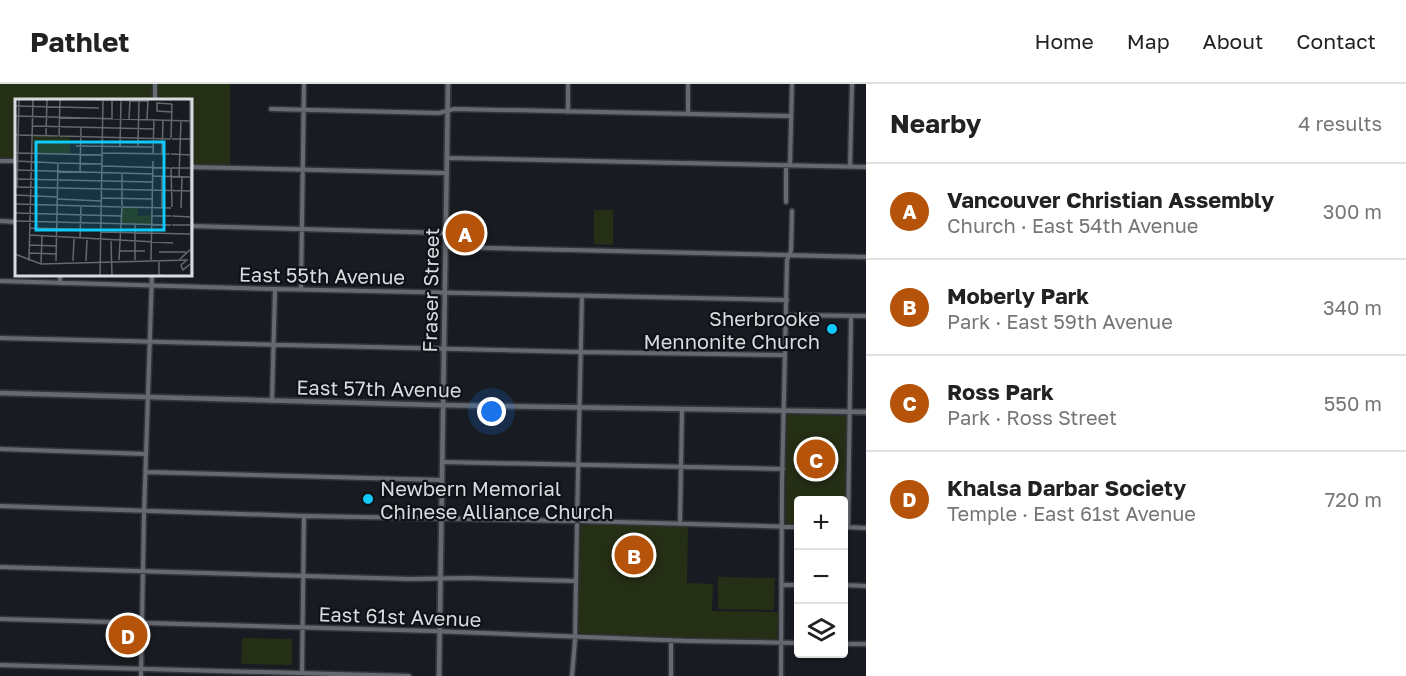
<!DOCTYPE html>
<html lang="en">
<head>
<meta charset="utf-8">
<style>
	:root { --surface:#fff; --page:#f6f6f6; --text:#222; --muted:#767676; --line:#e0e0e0; --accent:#b45309 }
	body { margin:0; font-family:"Golos Text",sans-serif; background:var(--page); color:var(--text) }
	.controls { position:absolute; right:18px; bottom:18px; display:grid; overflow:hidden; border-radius:6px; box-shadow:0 2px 4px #0004 }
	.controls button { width:54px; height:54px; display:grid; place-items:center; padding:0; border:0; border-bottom:2px solid var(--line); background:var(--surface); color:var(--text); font:30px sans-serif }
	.you { position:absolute; left:492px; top:328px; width:21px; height:21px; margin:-15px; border:4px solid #fff; border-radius:50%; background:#1a73e8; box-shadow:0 0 0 9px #1a73e833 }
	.badge { display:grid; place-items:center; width:39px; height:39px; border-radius:50%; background:var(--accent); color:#fff; font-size:20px; font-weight:700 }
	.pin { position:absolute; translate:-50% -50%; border:3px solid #fff; box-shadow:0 2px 6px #0006 }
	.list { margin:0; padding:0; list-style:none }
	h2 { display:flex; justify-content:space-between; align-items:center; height:78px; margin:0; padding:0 24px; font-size:26px }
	h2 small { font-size:20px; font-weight:400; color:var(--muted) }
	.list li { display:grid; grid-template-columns:39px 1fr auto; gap:18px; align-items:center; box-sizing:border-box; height:96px; padding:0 24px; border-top:2px solid var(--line) }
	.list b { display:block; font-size:22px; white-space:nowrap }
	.list p { margin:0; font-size:20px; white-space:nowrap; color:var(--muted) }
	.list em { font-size:20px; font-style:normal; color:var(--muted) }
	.icon { flex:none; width:33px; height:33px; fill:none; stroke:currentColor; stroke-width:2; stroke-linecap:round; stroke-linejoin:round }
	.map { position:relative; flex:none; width:866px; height:592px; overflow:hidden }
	header { display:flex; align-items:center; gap:36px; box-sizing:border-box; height:84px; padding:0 30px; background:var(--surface); border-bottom:2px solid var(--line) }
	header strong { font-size:28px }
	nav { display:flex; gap:33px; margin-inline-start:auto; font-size:21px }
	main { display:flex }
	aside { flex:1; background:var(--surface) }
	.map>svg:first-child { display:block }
	.green { fill:#252f15 }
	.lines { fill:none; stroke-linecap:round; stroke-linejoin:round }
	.minor-casing { stroke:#33353a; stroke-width:7 }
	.tertiary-casing { stroke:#33353a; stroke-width:8 }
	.minor { stroke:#656a71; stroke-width:4 }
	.tertiary { stroke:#656a71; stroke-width:4.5 }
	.poi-dot { fill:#0fcafa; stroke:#0f1318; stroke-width:2 }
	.labels { text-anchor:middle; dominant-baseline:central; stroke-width:4.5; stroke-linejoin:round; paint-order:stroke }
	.street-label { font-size:20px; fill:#d8dbdf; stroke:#0f1318 }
	.poi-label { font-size:20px; fill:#d8dbdf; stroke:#0f1318; text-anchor:end }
	.inset-road { fill:none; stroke:#65686e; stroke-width:1.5 }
	.view { fill:#0fcafa; fill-opacity:0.15; stroke:#0fcafa; stroke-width:3 }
	.inset-edge { fill:none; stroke:#d8dbdf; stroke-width:3 }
</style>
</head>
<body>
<header>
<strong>Pathlet</strong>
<nav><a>Home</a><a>Map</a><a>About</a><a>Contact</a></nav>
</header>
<main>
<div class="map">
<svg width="866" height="592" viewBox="0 0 866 592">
	<rect width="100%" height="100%" fill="#181c22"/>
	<path class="green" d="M 0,0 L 230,0 L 230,81 L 191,80 L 190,16 L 16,16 L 16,75 L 0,74 Z
		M 594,126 L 613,126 L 613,161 L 594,160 Z
		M 788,330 L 846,332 L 846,353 L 850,358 L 848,399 L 845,400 L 845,439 L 844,440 L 844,416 L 798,416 L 798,440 L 788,440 L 785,437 L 787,333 Z
		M 583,440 L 687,442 L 688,443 L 687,499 L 713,500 L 712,527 L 778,528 L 777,555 L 772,558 L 767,556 L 765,558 L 760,556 L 579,550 L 579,531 L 576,524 L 578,521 C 575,516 576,505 579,500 L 580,443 Z
		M 718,493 L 775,494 L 774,526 L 718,525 Z
		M 242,554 L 292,555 L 292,581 L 241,580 Z"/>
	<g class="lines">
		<defs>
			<path id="minor" d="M 155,16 L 155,0
				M 271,25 L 439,29 L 454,25 L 791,32
				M 568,28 L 568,0
				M 688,30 L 688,0
				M 447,74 L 866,83
				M 0,77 L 16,77
				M 790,81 L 792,0
				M 190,83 L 446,89
				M 850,83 L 852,0
				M 786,118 L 786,81
				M 0,137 L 16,138
				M 190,142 L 445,149
				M 445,163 L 866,173
				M 0,197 L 275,205 L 787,216
				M 60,199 L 60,190
				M 301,206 L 304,0
				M 786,231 L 866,232
				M 0,254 L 580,268 L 785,271
				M 272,317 L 275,205
				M 0,365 L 146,370
				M 443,378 L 783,385
				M 146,388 L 442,396
				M 0,422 L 304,432 L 574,437
				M 577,434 L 582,212
				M 581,437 L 798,443
				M 680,439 L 682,326
				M 844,443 L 866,444
				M 848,443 L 851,232
				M 0,483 L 410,495 L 467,494 L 576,497
				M 782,501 L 798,501
				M 844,501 L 866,502
				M 0,535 L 432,547 L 690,557 L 798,559
				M 844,560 L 866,560
				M 0,581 L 409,592
				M 141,592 L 144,431 L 152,190
				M 302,592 L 304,432
				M 572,592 L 575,557 L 577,441
				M 671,592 L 671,556
				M 781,592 L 782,401 L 787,176 L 791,167 L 792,127"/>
			<path id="tertiary" d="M 0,309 L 436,321 L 866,328
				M 439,592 L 448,0"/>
		</defs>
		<use href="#minor" class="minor-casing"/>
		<use href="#tertiary" class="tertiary-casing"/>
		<use href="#minor" class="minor"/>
		<use href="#tertiary" class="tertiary"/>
	</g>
	<g class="poi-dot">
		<circle cx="832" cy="245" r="6"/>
		<circle cx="368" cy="415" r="6"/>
	</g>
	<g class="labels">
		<g class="street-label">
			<text transform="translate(322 191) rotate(1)">East 55th Avenue</text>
			<text transform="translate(430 206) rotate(-89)">Fraser Street</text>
			<text transform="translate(379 304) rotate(1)">East 57th Avenue</text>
			<text transform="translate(400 532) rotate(2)">East 61st Avenue</text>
		</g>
		<g class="poi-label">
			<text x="820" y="234">Sherbrooke<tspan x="820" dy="23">Mennonite Church</tspan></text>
			<text x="380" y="404" text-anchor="start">Newbern Memorial<tspan x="380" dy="23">Chinese Alliance Church</tspan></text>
		</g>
	</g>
	<g transform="translate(15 15)">
		<rect width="177" height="177" fill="#181c22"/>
		<path d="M 18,37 L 55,38 L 55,55 L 18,54 ZM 107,108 L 123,108 L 123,117 L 136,116 L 136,125 L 107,125 Z" fill="#252f15"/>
		<path class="inset-road" d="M 59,0 L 133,2M 157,5 L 142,4 L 142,12 L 157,13M 0,7 L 84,9M 0,17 L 176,22M 97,20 L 97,1M 114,20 L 115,1M 132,20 L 133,1M 18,27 L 139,30M 0,36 L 43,37M 31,37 L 32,0M 44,37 L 156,40M 44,37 L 45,0M 156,39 L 157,5M 157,40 L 176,40M 61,47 L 138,48M 105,47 L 106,1M 123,47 L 124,1M 0,54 L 87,56M 87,54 L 155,55M 138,55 L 139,20M 147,55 L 148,21M 156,55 L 177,56M 0,62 L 43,64M 44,64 L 87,65M 87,67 L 155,69M 156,69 L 157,108M 156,69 L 176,69M 0,71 L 138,75M 65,73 L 66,29M 138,77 L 176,78M 164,77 L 166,21M 0,80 L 137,83M 0,88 L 176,92M 2,88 L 4,0M 0,96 L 42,98M 87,99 L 137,100M 42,100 L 86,102M 0,105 L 106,108M 107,107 L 107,74M 107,108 L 156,109M 147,109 L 147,77M 166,109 L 167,78M 0,114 L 106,117M 137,117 L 156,117M 157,117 L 176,118M 0,122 L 156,126M 157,126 L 177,126M 15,129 L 86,131M 86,133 L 176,135M 15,136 L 158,144M 65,140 L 66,107M 96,142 L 97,177M 14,146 L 41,147M 104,152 L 130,152M 144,153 L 171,153M 14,154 L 41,155M 0,155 L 26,165 L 173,161M 165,160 L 176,150 L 175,0M 104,161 L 107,108M 120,161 L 120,126M 136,161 L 138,62M 14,162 L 18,0M 41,162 L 43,64M 58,162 L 59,140M 71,162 L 72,141M 144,162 L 144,176 L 152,177M 171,162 L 166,166 L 168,171 L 175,165M 26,165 L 27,137M 85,177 L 88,0M 176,177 L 176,151"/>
		<path class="view" d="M 21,43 L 149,43 L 149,131 L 21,131 Z"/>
		<rect width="177" height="177" class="inset-edge"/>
	</g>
</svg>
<div class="controls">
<button>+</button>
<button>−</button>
<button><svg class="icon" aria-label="layers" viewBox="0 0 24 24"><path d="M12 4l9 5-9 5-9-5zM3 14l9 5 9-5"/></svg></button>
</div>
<div class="you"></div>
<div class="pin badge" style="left:465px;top:149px">A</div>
<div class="pin badge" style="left:634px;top:471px">B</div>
<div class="pin badge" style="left:816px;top:375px">C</div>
<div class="pin badge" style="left:128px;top:551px">D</div>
</div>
<aside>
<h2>Nearby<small>4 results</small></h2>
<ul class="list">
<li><span class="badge">A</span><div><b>Vancouver Christian Assembly</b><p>Church · East 54th Avenue</p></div><em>300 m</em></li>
<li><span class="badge">B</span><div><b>Moberly Park</b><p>Park · East 59th Avenue</p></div><em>340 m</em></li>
<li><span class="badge">C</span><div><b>Ross Park</b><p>Park · Ross Street</p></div><em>550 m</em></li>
<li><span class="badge">D</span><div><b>Khalsa Darbar Society</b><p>Temple · East 61st Avenue</p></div><em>720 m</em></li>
</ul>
</aside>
</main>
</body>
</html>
